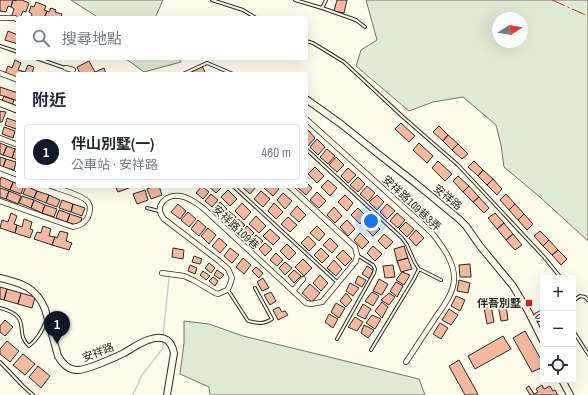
<!DOCTYPE html>
<html lang="zh-TW">
<head>
<meta charset="utf-8">
<style>
	:root { --surface:#fff; --page:#f2f2f3; --text:#1f2937; --muted:#747a83; --line:#e0e1e3; --accent:#111827 }
	body { margin:0; font-family:"Archivo Narrow","Noto Sans TC",sans-serif; background:var(--page); color:var(--text) }
	.controls { position:absolute; right:12px; bottom:12px; display:grid; overflow:hidden; border-radius:4px; box-shadow:0 4px 16px #0002 }
	.controls button { width:36px; height:36px; display:grid; place-items:center; padding:0; border:0; border-bottom:1px solid var(--line); background:var(--surface); color:var(--text); font:20px sans-serif }
	.compass { position:absolute; left:492px; top:12px; width:36px; height:36px; border-radius:50%; background:var(--surface); box-shadow:0 4px 16px #0002; rotate:78deg }
	.you { position:absolute; left:371px; top:221px; width:14px; height:14px; margin:-10px; border:3px solid #fff; border-radius:50%; background:#1a73e8; box-shadow:0 0 0 6px #1a73e833 }
	.badge { display:grid; place-items:center; width:26px; height:26px; border-radius:50%; background:var(--accent); color:#fff; font-size:13px; font-weight:700 }
	.pin { position:absolute; translate:-50% -33px; filter:drop-shadow(0 1px 2px #0008) }
	.pin::after { content:''; position:absolute; top:21px; width:14px; height:12px; background:inherit; clip-path:polygon(0 0,100% 0,50% 100%) }
	.list { margin:0; padding:0; list-style:none }
	h2 { display:flex; justify-content:space-between; align-items:center; height:52px; margin:0; padding:0 16px; font-size:17px }
	h2 small { font-size:13px; font-weight:400; color:var(--muted) }
	.list li { display:grid; grid-template-columns:26px 1fr auto; gap:12px; align-items:center; box-sizing:border-box; height:56px; margin:0 8px 8px; padding:0 8px; border:1px solid var(--line); border-radius:4px }
	.list b { display:block; font-size:15px; white-space:nowrap }
	.list p { margin:0; font-size:13px; white-space:nowrap; color:var(--muted) }
	.list em { font-size:13px; font-style:normal; color:var(--muted) }
	.icon { flex:none; width:22px; height:22px; fill:none; stroke:currentColor; stroke-width:2; stroke-linecap:round; stroke-linejoin:round }
	.map { position:relative; flex:none; width:588px; height:395px; overflow:hidden }
	.search { position:absolute; background:var(--surface); box-shadow:0 4px 16px #0002; left:16px; top:16px; width:292px; height:44px; display:flex; align-items:center; gap:10px; box-sizing:border-box; padding:0 14px; border-radius:4px; color:var(--muted); font-size:15px }
	.panel { position:absolute; background:var(--surface); box-shadow:0 4px 16px #0002; left:16px; top:72px; width:292px; height:116px; border-radius:4px }
	.map>svg:first-child { display:block }
	.green { fill:#deebd1; stroke:#74746e; fill-rule:evenodd }
	.lines { fill:none; stroke-linecap:round; stroke-linejoin:round }
	.stream { stroke:#c7d0d0; stroke-width:1.5 }
	.building { fill:#f2b8a0; stroke:#2b2b2b }
	.lane-casing { stroke:#2b2b2b; stroke-width:4 }
	.street-casing { stroke:#2b2b2b; stroke-width:6 }
	.secondary-casing { stroke:#2b2b2b; stroke-width:8 }
	.lane { stroke:#fdfbea; stroke-width:2 }
	.street { stroke:#fdfbea; stroke-width:4.5 }
	.secondary { stroke:#fdfbea; stroke-width:6 }
	.power { stroke:#c62828; stroke-width:1; stroke-dasharray:14 3 2 3; stroke-linecap:butt }
	.poi-dot { fill:#c62828; stroke:#fdfbea; stroke-width:1.5 }
	.labels { text-anchor:middle; dominant-baseline:central; stroke-width:3; stroke-linejoin:round; paint-order:stroke }
	.street-label { font-size:11px; fill:#2b2b2b; stroke:#fdfbea }
	.poi-label { font-size:11px; font-weight:bold; fill:#2b2b2b; stroke:#fdfbea; text-anchor:end }
</style>
</head>
<body>
<div class="map">
<svg width="588" height="395" viewBox="0 0 588 395">
	<rect width="100%" height="100%" fill="#fdfbea"/>
	<path class="green" d="M 71,0 L 163,0 L 155,18 L 99,18 Z
		M 366,0 L 588,0 L 588,241 L 541,198 L 504,167 L 501,145 L 496,125 L 463,97 L 433,102 L 409,111 L 356,66 L 361,50 L 377,40 ZM 498,18 L 522,18 L 522,42 L 498,42 Z
		M 124,58 L 178,58 L 181,62 L 144,72 L 132,63 Z
		M 184,321 L 209,324 L 243,336 L 419,379 L 425,395 L 210,395 L 209,387 L 180,374 L 184,343 Z"/>
	<g class="lines">
		<path class="stream" d="M 163,336 L 169,278
			M 133,395 L 142,375 L 163,348 L 163,340"/>
	</g>
	<path class="building" d="M 0,0 L 13,0 L 11,7 L 8,6 L 6,12 L 0,11 Z
		M 13,0 L 16,1 L 16,0 L 22,0 L 29,3 L 26,12 L 23,11 L 20,18 L 12,15 L 14,9 L 11,7 Z
		M 337,0 L 347,0 L 344,13 L 334,11 Z
		M 36,2 L 46,6 L 44,10 L 47,11 L 44,18 L 31,18 L 32,14 L 29,12 L 31,6 L 34,7 Z
		M 51,8 L 56,10 L 55,12 L 62,14 L 61,18 L 44,18 L 47,11 L 49,12 Z
		M 8,31 L 18,35 L 18,44 L 5,40 Z
		M 15,60 L 21,63 L 18,70 L 22,71 L 20,74 L 18,74 L 18,78 L 5,74 L 8,66 L 12,68 Z
		M 89,61 L 95,72 L 91,74 L 80,74 L 77,67 Z
		M 28,65 L 34,67 L 32,74 L 20,74 L 22,71 L 25,72 Z
		M 202,66 L 206,74 L 188,74 Z
		M 104,68 L 106,74 L 91,74 L 95,72 Z
		M 0,87 L 18,93 L 18,101 L 0,95 Z
		M 4,96 L 14,100 L 12,106 L 1,103 Z
		M 0,111 L 6,112 L 2,122 L 0,122 Z
		M 7,118 L 18,122 L 16,129 L 5,125 Z
		M 401,123 L 415,136 L 409,142 L 395,129 Z
		M 439,126 L 448,135 L 443,141 L 433,132 Z
		M 4,127 L 15,131 L 13,138 L 2,134 Z
		M 308,130 L 315,138 L 308,146 L 306,143 L 306,132 Z
		M 448,135 L 458,144 L 452,150 L 443,141 Z
		M 317,139 L 325,147 L 318,155 L 310,147 Z
		M 0,143 L 7,146 L 3,155 L 0,154 Z
		M 419,143 L 433,156 L 427,163 L 413,150 Z
		M 458,144 L 468,154 L 462,159 L 452,150 Z
		M 7,146 L 15,149 L 12,158 L 3,155 Z
		M 15,149 L 18,150 L 18,160 L 12,158 Z
		M 327,149 L 335,156 L 328,164 L 320,157 Z
		M 0,157 L 6,159 L 3,167 L 0,166 Z
		M 336,157 L 344,165 L 337,172 L 329,165 Z
		M 6,159 L 16,162 L 14,170 L 3,167 Z
		M 438,161 L 452,174 L 445,181 L 432,168 Z
		M 474,161 L 483,170 L 478,176 L 468,167 Z
		M 315,167 L 324,176 L 317,183 L 308,174 Z
		M 348,168 L 356,175 L 348,183 L 341,176 Z
		M 483,170 L 493,179 L 487,185 L 478,176 Z
		M 458,176 L 469,186 L 463,192 L 453,181 Z
		M 1,177 L 13,182 L 10,190 L 0,186 L 0,181 Z
		M 358,177 L 365,184 L 358,192 L 350,185 Z
		M 493,179 L 502,189 L 497,195 L 487,185 Z
		M 328,180 L 337,188 L 330,196 L 321,187 Z
		M 13,182 L 18,184 L 18,186 L 24,186 L 21,194 L 10,190 Z
		M 306,182 L 312,188 L 306,195 L 297,187 L 306,186 Z
		M 26,186 L 37,191 L 34,198 L 23,194 Z
		M 115,186 L 128,186 L 129,188 L 118,192 Z
		M 155,186 L 159,186 L 162,195 L 151,199 L 147,189 Z
		M 202,186 L 209,192 L 203,199 L 196,193 Z
		M 208,186 L 223,186 L 216,193 Z
		M 241,186 L 255,186 L 256,187 L 250,194 Z
		M 265,186 L 277,186 L 279,189 L 273,196 L 264,188 Z
		M 367,186 L 375,193 L 368,201 L 360,194 Z
		M 469,186 L 479,197 L 473,202 L 463,192 Z
		M 0,188 L 9,191 L 6,199 L 0,197 Z
		M 145,190 L 148,200 L 137,204 L 133,194 Z
		M 228,190 L 237,199 L 230,206 L 221,197 Z
		M 9,191 L 21,196 L 18,204 L 6,199 Z
		M 37,191 L 49,195 L 46,203 L 34,198 Z
		M 261,191 L 270,199 L 263,207 L 254,199 Z
		M 317,192 L 326,201 L 319,208 L 310,200 Z
		M 283,193 L 292,201 L 285,209 L 277,200 Z
		M 211,194 L 218,200 L 212,207 L 205,201 Z
		M 506,194 L 515,204 L 509,210 L 500,200 Z
		M 49,195 L 60,200 L 57,207 L 46,203 Z
		M 345,195 L 353,203 L 347,211 L 338,202 Z
		M 377,195 L 384,202 L 377,210 L 369,202 Z
		M 22,196 L 34,200 L 31,208 L 19,203 Z
		M 479,197 L 489,208 L 484,213 L 473,202 Z
		M 34,200 L 45,205 L 42,213 L 31,208 Z
		M 62,200 L 73,204 L 71,212 L 59,208 Z
		M 220,202 L 227,209 L 221,215 L 214,209 Z
		M 242,203 L 251,212 L 244,220 L 235,211 Z
		M 274,203 L 283,212 L 276,219 L 268,211 Z
		M 73,204 L 85,208 L 82,216 L 71,212 Z
		M 178,204 L 186,211 L 180,219 L 171,212 Z
		M 387,204 L 395,211 L 387,219 L 380,212 Z
		M 515,204 L 524,214 L 518,220 L 509,210 Z
		M 45,205 L 57,209 L 54,217 L 42,213 Z
		M 297,206 L 306,215 L 299,222 L 290,214 Z
		M 334,207 L 342,216 L 335,223 L 327,215 Z
		M 358,208 L 366,216 L 360,224 L 351,215 Z
		M 59,210 L 70,214 L 67,222 L 56,218 Z
		M 229,211 L 236,217 L 229,224 L 223,217 Z
		M 188,212 L 196,219 L 189,227 L 181,220 Z
		M 11,213 L 17,216 L 14,224 L 17,225 L 15,233 L 0,228 L 2,220 L 8,222 Z
		M 397,213 L 405,220 L 398,228 L 390,221 Z
		M 495,213 L 504,223 L 497,229 L 488,218 Z
		M 70,214 L 82,218 L 79,226 L 67,222 Z
		M 524,214 L 533,224 L 527,230 L 518,220 Z
		M 256,216 L 266,226 L 259,233 L 249,224 Z
		M 288,217 L 297,225 L 290,232 L 281,224 Z
		M 24,219 L 32,222 L 30,229 L 33,230 L 30,238 L 15,233 L 17,225 L 22,227 Z
		M 238,219 L 245,225 L 238,232 L 232,225 Z
		M 198,220 L 206,227 L 199,236 L 191,229 Z
		M 347,220 L 355,229 L 348,236 L 340,227 Z
		M 371,221 L 380,229 L 373,236 L 365,228 Z
		M 406,222 L 414,229 L 407,237 L 399,229 Z
		M 504,223 L 513,234 L 506,240 L 497,229 Z
		M 43,226 L 51,229 L 49,236 L 55,237 L 52,245 L 34,239 L 37,232 L 41,233 Z
		M 247,226 L 254,233 L 248,239 L 241,233 Z
		M 317,226 L 325,234 L 319,241 L 310,233 Z
		M 208,228 L 216,235 L 209,244 L 201,236 Z
		M 270,229 L 280,238 L 273,245 L 263,236 Z
		M 416,230 L 424,238 L 416,246 L 409,238 Z
		M 60,231 L 68,233 L 66,241 L 72,243 L 69,250 L 52,245 L 55,237 L 57,238 Z
		M 540,231 L 549,240 L 543,246 L 534,236 Z
		M 360,233 L 369,242 L 362,249 L 354,240 Z
		M 384,234 L 393,242 L 386,249 L 378,241 Z
		M 513,234 L 522,245 L 515,250 L 506,240 Z
		M 256,235 L 263,241 L 256,248 L 250,242 Z
		M 308,236 L 316,244 L 309,251 L 301,243 Z
		M 219,238 L 227,245 L 220,253 L 212,246 Z
		M 330,238 L 338,246 L 332,253 L 323,245 Z
		M 549,240 L 558,250 L 552,255 L 543,246 Z
		M 265,243 L 272,249 L 265,256 L 259,249 Z
		M 287,244 L 296,253 L 289,260 L 280,251 Z
		M 373,246 L 382,254 L 375,261 L 367,253 Z
		M 404,246 L 408,258 L 397,261 L 394,249 Z
		M 173,248 L 184,250 L 183,259 L 172,257 Z
		M 230,248 L 239,255 L 232,263 L 224,256 Z
		M 321,248 L 329,256 L 322,263 L 314,255 Z
		M 343,250 L 352,259 L 345,266 L 336,257 Z
		M 558,250 L 567,259 L 561,265 L 552,255 Z
		M 276,253 L 283,260 L 277,266 L 270,260 Z
		M 194,256 L 202,259 L 200,264 L 192,262 Z
		M 243,258 L 251,265 L 244,274 L 236,267 Z
		M 408,258 L 412,269 L 401,272 L 397,261 Z
		M 303,259 L 312,268 L 304,276 L 295,267 Z
		M 334,260 L 342,269 L 336,276 L 327,268 Z
		M 285,262 L 292,268 L 285,275 L 279,268 Z
		M 209,263 L 215,268 L 211,273 L 205,268 Z
		M 470,264 L 471,277 L 460,277 L 459,265 Z
		M 190,265 L 197,268 L 195,274 L 188,271 Z
		M 393,265 L 395,277 L 385,278 L 383,266 Z
		M 367,266 L 373,270 L 370,279 L 362,274 Z
		M 256,267 L 263,273 L 259,278 L 252,271 Z
		M 217,270 L 224,275 L 220,279 L 214,275 Z
		M 294,270 L 301,276 L 294,283 L 288,276 Z
		M 203,271 L 210,276 L 206,280 L 200,275 Z
		M 402,272 L 410,275 L 404,285 L 396,280 Z
		M 320,275 L 328,283 L 321,291 L 313,283 Z
		M 358,276 L 366,280 L 362,287 L 355,283 Z
		M 213,277 L 218,281 L 215,286 L 209,281 Z
		M 263,278 L 269,288 L 262,291 L 257,282 Z
		M 379,279 L 388,284 L 382,295 L 373,291 Z
		M 459,280 L 470,283 L 468,293 L 457,291 Z
		M 396,282 L 403,286 L 397,297 L 390,291 Z
		M 350,283 L 359,288 L 353,296 L 346,291 Z
		M 310,284 L 320,293 L 312,302 L 302,293 Z
		M 0,287 L 7,289 L 4,300 L 0,299 Z
		M 7,289 L 21,293 L 18,304 L 4,300 Z
		M 271,292 L 276,301 L 270,305 L 264,295 Z
		M 372,292 L 379,296 L 373,306 L 365,301 Z
		M 21,293 L 35,297 L 32,308 L 18,304 Z
		M 346,293 L 352,300 L 346,307 L 340,301 Z
		M 389,293 L 395,297 L 389,305 L 381,300 Z
		M 456,296 L 465,300 L 460,311 L 451,306 Z
		M 505,298 L 508,320 L 501,321 L 497,299 Z
		M 490,300 L 494,322 L 487,324 L 483,302 Z
		M 382,302 L 388,307 L 382,318 L 375,311 Z
		M 336,303 L 345,308 L 339,318 L 331,312 Z
		M 363,304 L 371,309 L 365,319 L 357,315 Z
		M 279,307 L 282,312 L 285,311 L 288,315 L 278,320 L 273,310 Z
		M 449,309 L 458,315 L 451,325 L 442,320 Z
		M 329,314 L 338,319 L 333,328 L 325,322 Z
		M 372,315 L 381,319 L 375,329 L 366,323 Z
		M 355,317 L 363,322 L 357,331 L 348,327 Z
		M 5,320 L 13,327 L 5,336 L 0,332 L 0,326 Z
		M 440,323 L 448,328 L 441,339 L 433,334 Z
		M 364,325 L 374,330 L 368,338 L 361,333 Z
		M 525,331 L 543,363 L 543,367 L 532,372 L 513,338 Z
		M 503,336 L 511,349 L 475,369 L 468,356 Z
		M 7,341 L 19,351 L 10,362 L 0,354 L 0,349 Z
		M 23,354 L 35,364 L 25,375 L 13,365 Z
		M 459,360 L 478,394 L 476,395 L 465,395 L 449,366 Z
		M 38,366 L 50,376 L 41,388 L 29,377 Z
		M 542,385 L 544,389 L 550,386 L 553,391 L 555,390 L 558,395 L 530,395 L 526,388 L 529,386 L 534,394 L 538,392 L 536,389 Z"/>
	<g class="lines">
		<defs>
			<path id="lane" d="M 212,0 L 243,10 L 256,18
				M 295,0 L 322,8 L 326,0
				M 322,8 L 356,20 L 365,27
				M 306,41 L 313,43 L 344,62 L 403,117 L 458,165 L 544,257 L 561,278
				M 0,46 L 18,52
				M 36,58 L 65,68
				M 183,74 L 207,63 L 233,74
				M 306,149 L 402,238 L 407,245 L 415,263 L 419,269 L 441,280
				M 233,186 L 337,282
				M 147,208 L 159,211
				M 228,290 L 248,321 C 258,323 262,325 272,319 L 255,288
				M 573,301 L 580,296 L 585,297 L 588,300
				M 0,308 C 34,317 13,332 29,346 C 38,339 42,331 46,321
				M 573,313 L 574,332 L 588,354
				M 533,318 L 537,314 L 543,311
				M 533,319 L 539,320 L 543,318
				M 337,339 L 374,273 L 375,269 L 373,265 L 357,255
				M 371,350 L 414,279 L 419,269
				M 0,362 L 23,386 L 33,395"/>
			<path id="street" d="M 0,18 L 15,18 L 18,20
				M 66,68 L 73,70
				M 0,73 L 18,80
				M 306,119 L 432,233 C 442,246 455,262 454,280 C 453,296 440,310 432,323 C 423,336 415,349 406,362
				M 0,138 L 18,145
				M 0,168 L 18,175
				M 0,201 L 73,227 C 80,226 85,223 88,217 C 90,212 91,206 88,202 C 83,195 59,189 51,186
				M 162,273 L 184,276 L 193,280 L 215,293 L 218,294 L 227,290 L 229,287 L 232,278 L 228,269 L 219,261 L 164,219 C 153,206 166,194 180,196 C 189,197 196,203 203,208 L 306,303 L 311,304 L 322,302 L 356,261 L 357,255 L 355,247 L 289,186
				M 293,291 L 303,279"/>
			<path id="secondary" d="M 306,99 L 341,124 L 377,153 L 414,182 L 459,219 L 466,226 L 480,246 L 513,286 L 528,311 L 543,341
				M 0,103 L 18,110
				M 0,278 C 21,283 36,287 45,309 L 58,356 C 62,363 68,370 77,370 C 85,371 116,357 124,353 C 134,347 155,332 167,340 C 171,343 173,348 174,353 L 167,395
				M 562,380 L 570,395"/>
		</defs>
		<use href="#lane" class="lane-casing"/>
		<use href="#street" class="street-casing"/>
		<use href="#secondary" class="secondary-casing"/>
		<use href="#lane" class="lane"/>
		<use href="#street" class="street"/>
		<use href="#secondary" class="secondary"/>
		<path class="power" d="M 552,0 L 588,16"/>
	</g>
	<rect class="poi-dot" x="525" y="299" width="8" height="8" rx="2"/>
	<g class="labels">
		<g class="street-label">
			<text transform="translate(448 197) rotate(40)">安祥路</text>
			<text transform="translate(412 203) rotate(43)">安祥路109巷3弄</text>
			<text transform="translate(236 227) rotate(43)">安祥路109巷</text>
			<text transform="translate(98 352) rotate(-21)">安祥路</text>
		</g>
		<g class="poi-label">
			<text x="521" y="303">伴吾別墅</text>
		</g>
	</g>
</svg>
<div class="controls">
<button>+</button>
<button>−</button>
<button><svg class="icon" aria-label="locate" viewBox="0 0 24 24"><circle cx="12" cy="12" r="6"/><path d="M12 2v4M12 18v4M2 12h4M18 12h4"/></svg></button>
</div>
<svg class="compass" viewBox="-18 -18 36 36"><path d="M0-13l5 13h-10z" fill="#e53935"/><path d="M0 13l5-13h-10z" fill="#747a83"/></svg>
<div class="you"></div>
<div class="pin badge" style="left:57px;top:344px">1</div>
<div class="search"><svg class="icon" aria-label="search" viewBox="0 0 24 24"><circle cx="10" cy="10" r="6"/><path d="M15 15l6 6"/></svg>搜尋地點</div>
<section class="panel">
<h2>附近<small></small></h2>
<ul class="list">
<li><span class="badge">1</span><div><b>伴山別墅(一)</b><p>公車站 · 安祥路</p></div><em>460 m</em></li>
</ul>
</section>
</div>
</body>
</html>
